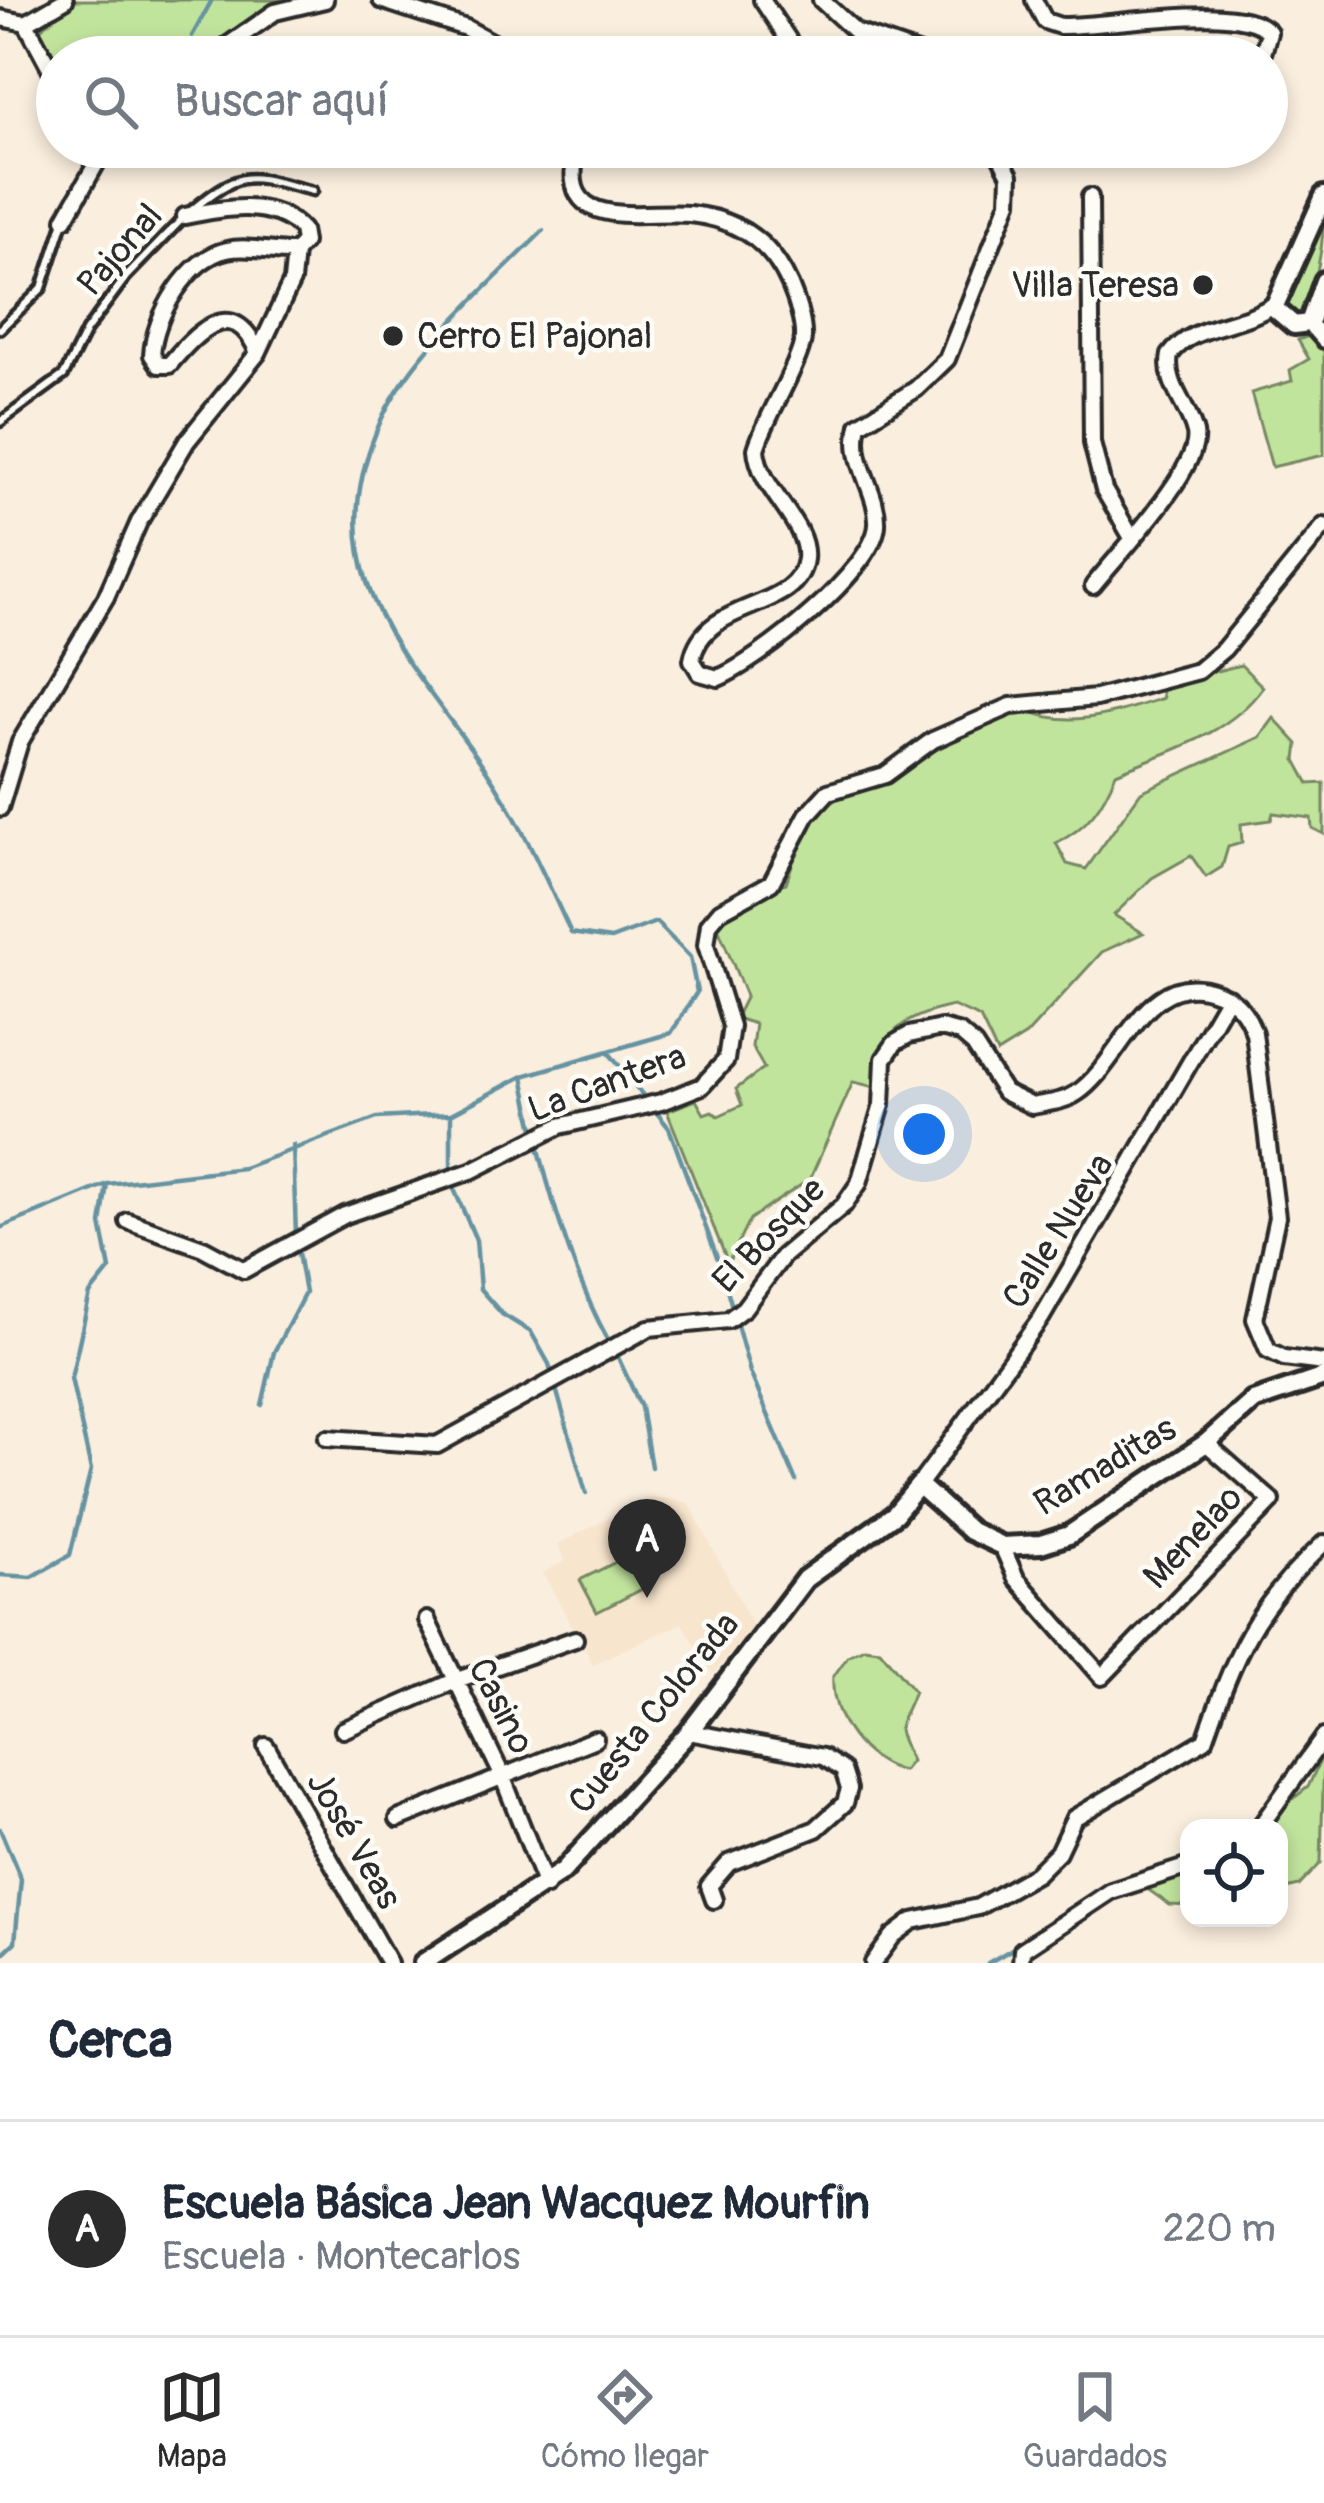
<!DOCTYPE html>
<html lang="es">
<head>
<meta charset="utf-8">
<style>
	:root { --surface:#fff; --page:#f2f2f3; --text:#1f2937; --muted:#747a83; --line:#e0e1e3; --accent:#2b2b2b }
	body { margin:0; font-family:Pangolin,sans-serif; background:var(--page); color:var(--text) }
	.controls { position:absolute; right:36px; bottom:36px; display:grid; overflow:hidden; border-radius:24px; box-shadow:0 6px 18px #0003 }
	.controls button { width:108px; height:108px; display:grid; place-items:center; padding:0; border:0; border-bottom:3px solid var(--line); background:var(--surface); color:var(--text); font:60px sans-serif }
	.you { position:absolute; left:924px; top:1134px; width:42px; height:42px; margin:-30px; border:9px solid #fff; border-radius:50%; background:#1a73e8; box-shadow:0 0 0 18px #1a73e833 }
	.badge { display:grid; place-items:center; width:78px; height:78px; border-radius:50%; background:var(--accent); color:#fff; font-size:39px; font-weight:700 }
	.pin { position:absolute; translate:-50% -99px; filter:drop-shadow(0 3px 6px #0008) }
	.pin::after { content:''; position:absolute; top:63px; width:42px; height:36px; background:inherit; clip-path:polygon(0 0,100% 0,50% 100%) }
	.list { margin:0; padding:0; list-style:none }
	h2 { display:flex; justify-content:space-between; align-items:center; height:156px; margin:0; padding:0 48px; font-size:51px }
	h2 small { font-size:39px; font-weight:400; color:var(--muted) }
	.list li { display:grid; grid-template-columns:78px 1fr auto; gap:36px; align-items:center; box-sizing:border-box; height:216px; padding:0 48px; border-top:3px solid var(--line) }
	.list b { display:block; font-size:45px; white-space:nowrap }
	.list p { margin:0; font-size:39px; white-space:nowrap; color:var(--muted) }
	.list em { font-size:39px; font-style:normal; color:var(--muted) }
	.icon { flex:none; width:66px; height:66px; fill:none; stroke:currentColor; stroke-width:2; stroke-linecap:round; stroke-linejoin:round }
	.map { position:relative; flex:none; width:1324px; height:1963px; overflow:hidden }
	.search { position:absolute; background:var(--surface); box-shadow:0 6px 18px #0003; left:36px; right:36px; top:36px; height:132px; display:flex; align-items:center; gap:30px; box-sizing:border-box; padding:0 42px; border-radius:66px; color:var(--muted); font-size:45px }
	.sheet { height:372px; background:var(--surface) }
	nav { display:flex; justify-content:space-around; align-items:center; box-sizing:border-box; height:168px; border-top:3px solid var(--line); background:var(--surface); font-size:33px; color:var(--muted) }
	nav a { display:grid; justify-items:center; gap:6px }
	nav .on { color:var(--accent) }
	.map>svg:first-child { display:block }
	.built { fill:#f8e5cd }
	.green { fill:#c1e49d; stroke:#768864; stroke-width:3 }
	.lines { fill:none; stroke-linecap:round; stroke-linejoin:round }
	.stream { stroke:#6693a1; stroke-width:4.5 }
	.service-casing { stroke:#2b2b2b; stroke-width:15 }
	.minor-casing { stroke:#2b2b2b; stroke-width:22 }
	.tertiary-casing { stroke:#2b2b2b; stroke-width:26 }
	.service { stroke:#fdfcf7; stroke-width:6 }
	.minor { stroke:#fdfcf7; stroke-width:14 }
	.tertiary { stroke:#fdfcf7; stroke-width:16 }
	.poi-dot { fill:#2b2b2b; stroke:#fdfcf7; stroke-width:4.5 }
	.labels { text-anchor:middle; dominant-baseline:central; stroke-width:9; stroke-linejoin:round; paint-order:stroke }
	.street-label { font-size:36px; fill:#2b2b2b; stroke:#fdfcf7 }
	.poi-label { font-size:36px; fill:#2b2b2b; stroke:#fdfcf7; text-anchor:end }
</style>
</head>
<body>
<div class="map">
<svg width="1324" height="1963" viewBox="0 0 1324 1963">
	<rect width="100%" height="100%" fill="#faeede"/>
	<filter id="ink" filterUnits="userSpaceOnUse"><feTurbulence type="fractalNoise" baseFrequency=".00833" numOctaves="2"/><feDisplacementMap in="SourceGraphic" scale="24" xChannelSelector="R" yChannelSelector="G"/><feConvolveMatrix kernelMatrix="1 2 1 2 8 2 1 2 1" color-interpolation-filters="sRGB"/></filter>
	<g filter="url(#ink)">
		<path class="built" d="M 651,1496 L 689,1503 L 753,1626 L 713,1674 L 682,1623 L 593,1664 L 543,1573 L 565,1561 L 558,1544 Z"/>
		<path class="green" d="M 76,0 L 300,0 L 241,24 L 199,57 L 57,57 L 57,69 L 33,35 Z
			M 1324,207 C 1324,238 1318,289 1300,314 L 1288,312 L 1285,301 Z
			M 1317,333 L 1324,338 L 1324,455 L 1272,467 L 1251,393 L 1292,381 L 1290,370 L 1309,359 L 1298,340 Z
			M 1241,665 L 1263,687 C 1229,735 1169,751 1116,773 C 1103,805 1088,828 1056,843 L 1067,864 L 1086,869 L 1141,792 L 1260,737 L 1274,718 L 1298,744 L 1296,760 L 1309,784 L 1324,783 L 1324,834 L 1312,828 L 1311,818 L 1273,813 L 1271,820 L 1241,824 L 1242,843 L 1228,847 L 1222,867 L 1206,877 L 1191,856 L 1152,878 L 1114,915 L 1143,933 L 1102,952 L 1026,1035 L 997,1053 L 980,1018 L 953,1006 C 901,1017 879,1033 875,1087 L 853,1082 L 810,1179 L 750,1219 L 728,1263 L 667,1111 L 696,1100 L 704,1114 L 712,1111 L 718,1116 L 742,1105 L 736,1089 L 764,1068 L 752,1047 L 755,1024 L 735,1018 L 746,996 L 715,920 L 743,896 L 786,883 L 813,802 L 831,784 L 889,773 L 1021,708 C 1069,731 1115,713 1163,698 L 1160,685 Z
			M 634,1553 L 650,1585 L 597,1612 L 580,1580 Z
			M 864,1648 L 880,1650 L 914,1691 C 898,1734 892,1718 911,1761 L 903,1771 C 864,1763 830,1717 833,1677 L 848,1656 Z
			M 1324,1752 L 1321,1863 L 1299,1886 L 1279,1891 L 1279,1828 L 1256,1828 L 1308,1787 Z
			M 1189,1869 L 1189,1906 L 1170,1905 L 1143,1886 Z"/>
		<g class="lines">
			<path class="stream" d="M 192,36 L 212,0
				M 609,1053 L 669,1128 L 722,1271 L 750,1372 L 796,1481
				M 523,1076 C 538,1158 569,1271 610,1343
				M 293,1145 L 296,1236
				M 451,1173 L 451,1114
				M 452,1184 L 476,1240 L 480,1289 L 502,1314 L 531,1332 L 549,1364 L 586,1493
				M 0,1228 L 107,1184 L 243,1168 L 377,1118 L 451,1114 L 523,1076 L 671,1033 L 697,992 L 690,957 L 656,922 L 611,939 L 571,933 C 546,879 520,820 486,770 C 404,651 312,574 382,418 C 412,353 492,282 543,231
				M 616,1353 L 641,1407 L 651,1467
				M 262,1405 L 274,1352 L 305,1293 L 297,1247
				M 0,1575 L 32,1577 L 70,1555 L 91,1470 L 71,1378 L 90,1294 L 110,1269 L 101,1224 L 107,1184
				M 0,1829 L 21,1879 L 15,1942 L 0,1956
				M 988,1963 L 1012,1949"/>
			<defs>
				<path id="service" d="M 192,210 C 245,166 249,176 313,191
					M 0,329 L 42,288 L 64,221
					M 0,422 L 64,375 L 86,331 L 126,277 L 182,219"/>
				<path id="minor" d="M 381,0 L 466,28 L 519,57
					M 762,0 L 800,57
					M 821,0 L 856,32 L 929,57
					M 1034,0 L 1045,21 L 1060,26 C 1110,27 1240,0 1269,32 L 1262,57
					M 0,18 L 26,23 L 65,0
					M 26,23 L 57,81
					M 211,57 L 275,12 L 325,0
					M 578,147 C 552,236 644,209 690,214 C 738,219 771,242 790,285 C 796,299 804,323 803,338 C 801,362 765,418 756,449 C 759,491 809,522 805,559 C 798,614 704,597 692,660 L 700,673 L 718,678 C 759,661 874,570 877,525 C 879,490 849,463 859,425 L 916,389 L 947,359 L 1009,202 L 1010,175 L 995,147
					M 1090,197 L 1092,443 L 1104,490 L 1132,538
					M 65,219 L 104,150
					M 1309,323 L 1324,340
					M 258,353 L 292,281 L 295,252
					M 1093,586 C 1116,557 1202,467 1195,433 C 1189,406 1164,384 1170,355 C 1194,322 1239,329 1276,303
					M 0,808 L 20,742 L 106,597 L 139,522 L 187,441 L 258,353 C 233,291 193,336 169,365 L 159,365 L 152,355 C 154,316 187,259 227,250 C 248,245 274,253 295,252 L 304,242 L 302,230 C 273,198 222,208 185,216
					M 128,1221 L 203,1248 L 244,1270 L 345,1215 L 471,1171 L 560,1126 L 661,1102 L 702,1086 L 726,1060 L 731,1026 L 706,945 L 709,924 L 720,911 L 771,883 L 807,815 L 828,792 L 885,775 L 933,740 L 1011,706 L 1096,698 L 1198,671 L 1224,649 L 1324,526
					M 327,1438 L 437,1445 L 649,1328 L 728,1320 L 744,1308 L 783,1256 L 844,1205 L 859,1183 L 882,1105 L 884,1059 L 895,1043 L 909,1035 L 941,1028 L 960,1033 L 974,1045 L 1004,1092 L 1032,1106 C 1047,1103 1064,1102 1077,1093 C 1122,1064 1146,963 1218,993 C 1238,1001 1247,1013 1254,1033 L 1277,1217 L 1255,1319 L 1268,1350 L 1284,1358 L 1324,1363
					M 919,1485 L 1042,1317 L 1228,997
					M 1002,1546 L 1016,1578 L 1102,1677 L 1272,1501 L 1206,1443
					M 427,1620 L 501,1773 L 546,1886
					M 343,1730 L 457,1680 L 575,1639
					M 689,1732 L 823,1757 L 843,1770 L 849,1789 L 845,1803 L 816,1829 L 729,1863 L 709,1886 L 714,1900
					M 266,1746 L 389,1963
					M 398,1819 L 595,1739
					M 1259,1828 L 1324,1737
					M 873,1963 L 893,1936 L 913,1921 L 978,1907 L 1036,1874 L 1058,1852 L 1074,1818 L 1205,1740 C 1236,1651 1254,1608 1324,1543
					M 1021,1963 L 1022,1950 L 1111,1891 L 1189,1866"/>
				<path id="tertiary" d="M 1324,196 L 1274,308 L 1294,325 L 1309,323 L 1324,281
					M 423,1963 L 563,1871 L 689,1732 L 805,1579 L 895,1514 L 919,1485 L 970,1531 L 1002,1546 L 1041,1544 L 1069,1535 L 1206,1443 L 1253,1401 L 1324,1377"/>
			</defs>
			<use href="#service" class="service-casing"/>
			<use href="#minor" class="minor-casing"/>
			<use href="#tertiary" class="tertiary-casing"/>
			<use href="#service" class="service"/>
			<use href="#minor" class="minor"/>
			<use href="#tertiary" class="tertiary"/>
		</g>
	</g>
	<g class="poi-dot">
		<circle cx="1203" cy="285" r="12"/>
		<circle cx="393" cy="336" r="12"/>
	</g>
	<g class="labels">
		<g class="street-label">
			<text transform="translate(120 250) rotate(-49)">Pajonal</text>
			<text transform="translate(607 1083) rotate(-20)">La Cantera</text>
			<text transform="translate(1058 1231) rotate(-58)">Calle Nueva</text>
			<text transform="translate(769 1235) rotate(-46)">El Bosque</text>
			<text transform="translate(1105 1466) rotate(-31)">Ramaditas</text>
			<text transform="translate(1193 1537) rotate(-47)">Menelao</text>
			<text transform="translate(501 1706) rotate(63)">Casino</text>
			<text transform="translate(654 1713) rotate(-51)">Cuesta Colorada</text>
			<text transform="translate(354 1840) rotate(60)">José Veas</text>
		</g>
		<g class="poi-label">
			<text x="1179" y="285">Villa Teresa</text>
			<text x="417" y="336" text-anchor="start">Cerro El Pajonal</text>
		</g>
	</g>
</svg>
<div class="controls">
<button><svg class="icon" aria-label="locate" viewBox="0 0 24 24"><circle cx="12" cy="12" r="6"/><path d="M12 2v4M12 18v4M2 12h4M18 12h4"/></svg></button>
</div>
<div class="you"></div>
<div class="pin badge" style="left:647px;top:1598px">A</div>
<div class="search"><svg class="icon" aria-label="search" viewBox="0 0 24 24"><circle cx="10" cy="10" r="6"/><path d="M15 15l6 6"/></svg>Buscar aquí</div>
</div>
<section class="sheet">
<h2>Cerca<small></small></h2>
<ul class="list">
<li><span class="badge">A</span><div><b>Escuela Básica Jean Wacquez Mourfin</b><p>Escuela · Montecarlos</p></div><em>220 m</em></li>
</ul>
</section>
<nav>
<a class="on"><svg class="icon" aria-label="map" viewBox="0 0 24 24"><path d="M3 6l6-2 6 2 6-2v14l-6 2-6-2-6 2zM9 4v14M15 6v14"/></svg>Mapa</a>
<a><svg class="icon" aria-label="directions" viewBox="0 0 24 24"><path d="M12 3l9 9-9 9-9-9zM9 14v-3h6M13 9l2 2-2 2"/></svg>Cómo llegar</a>
<a><svg class="icon" aria-label="saved" viewBox="0 0 24 24"><path d="M7 4h10v16l-5-4-5 4z"/></svg>Guardados</a>
</nav>
</body>
</html>
